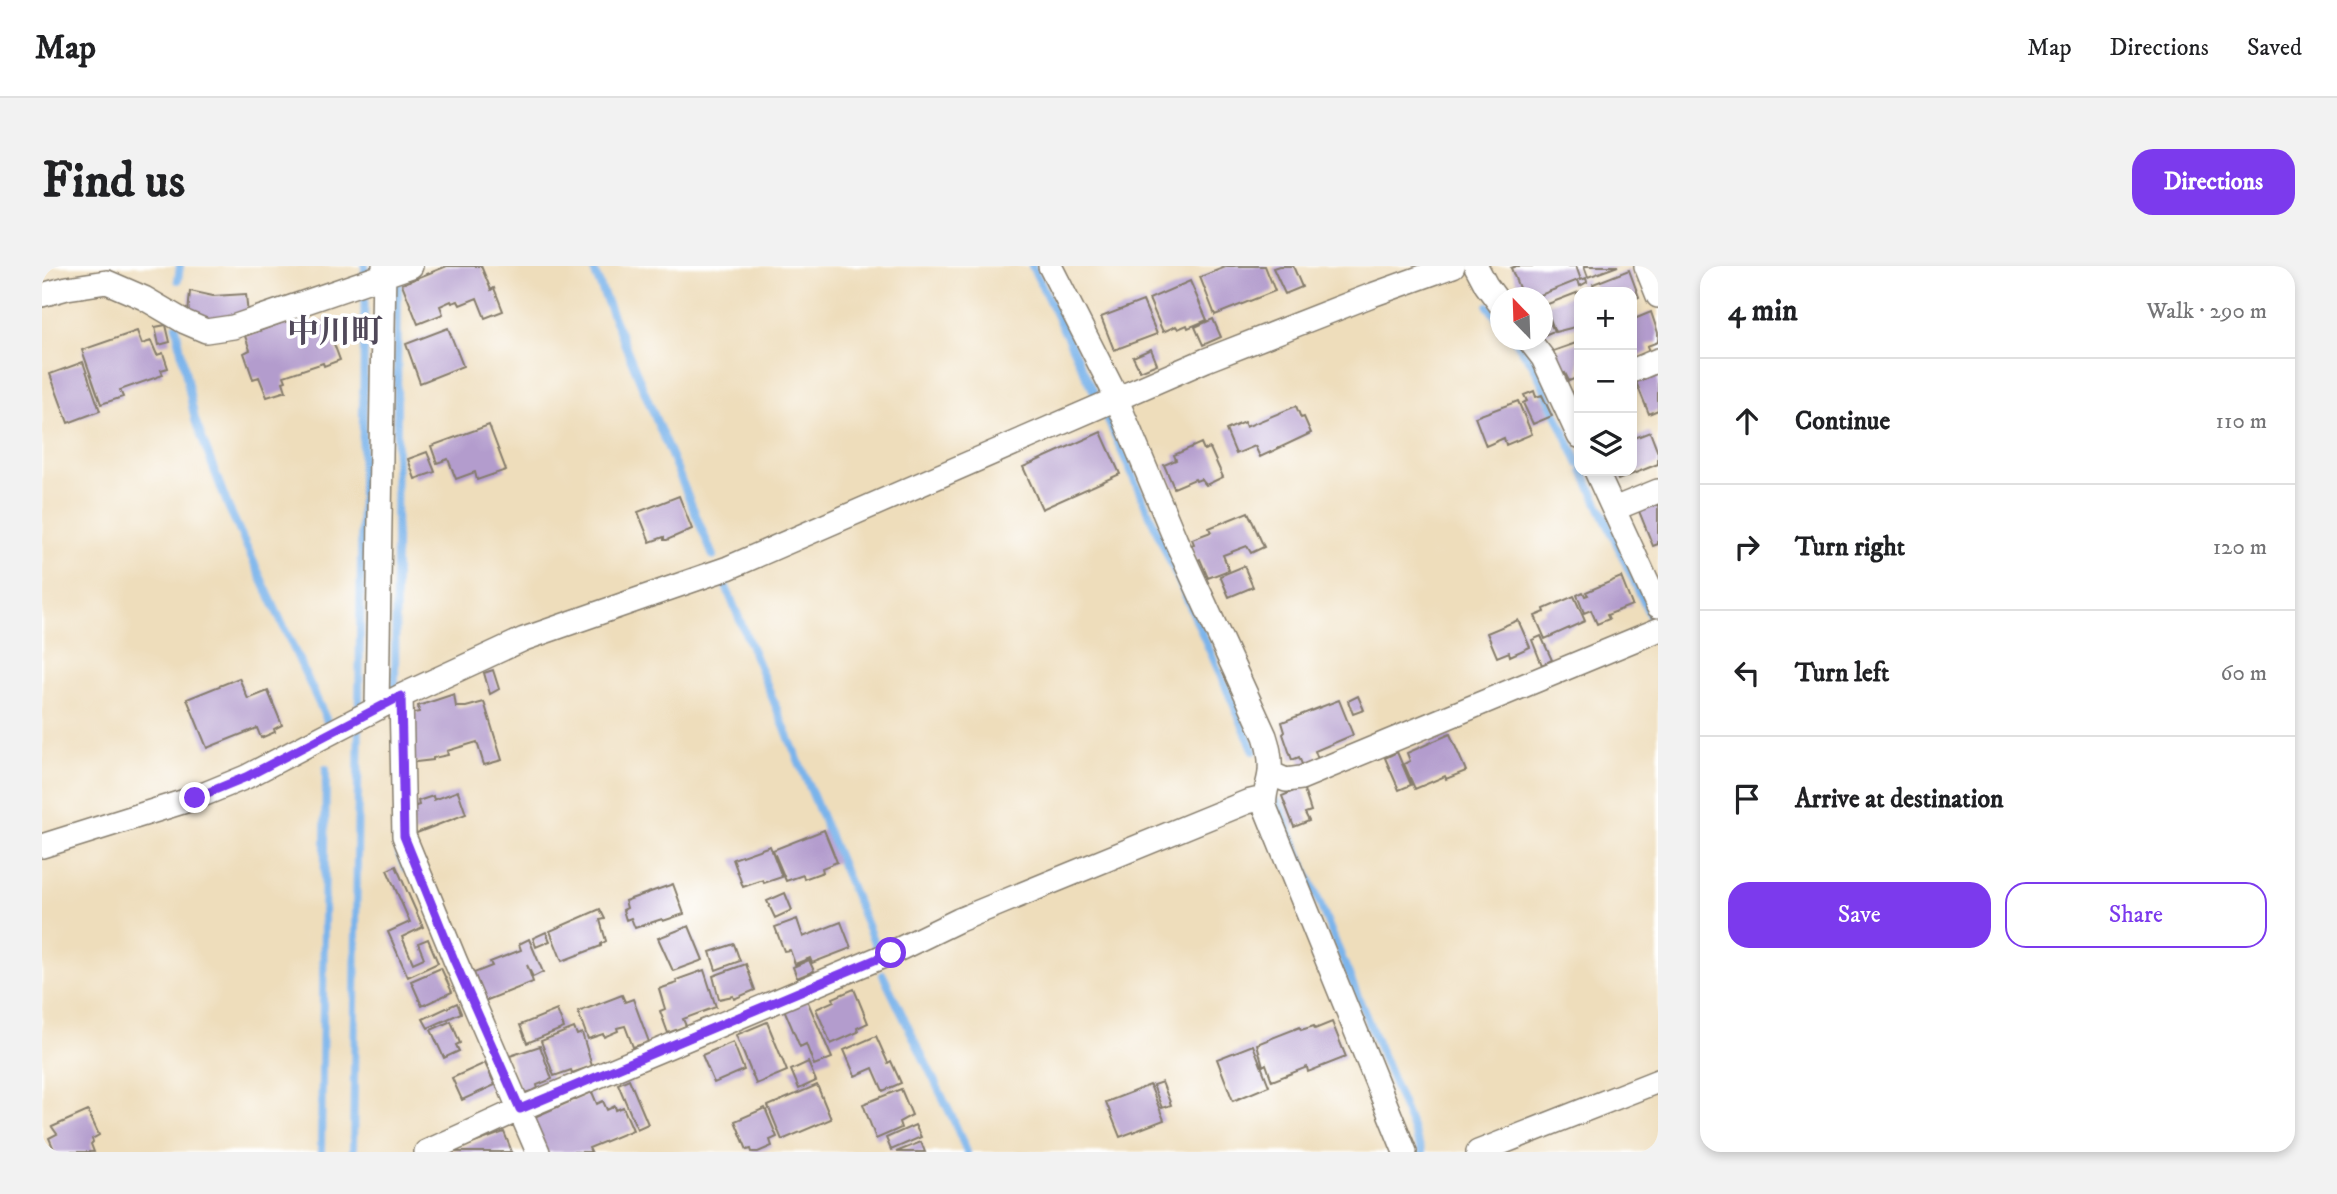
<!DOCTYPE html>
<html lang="en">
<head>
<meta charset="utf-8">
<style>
	:root { --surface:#fff; --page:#f2f2f2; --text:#202124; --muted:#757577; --line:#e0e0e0; --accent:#7c3aed }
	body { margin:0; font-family:"IM FELL DW Pica","Noto Serif JP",serif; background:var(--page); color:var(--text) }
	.controls { position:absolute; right:21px; top:21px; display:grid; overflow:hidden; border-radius:14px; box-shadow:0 4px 10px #0003 }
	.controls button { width:63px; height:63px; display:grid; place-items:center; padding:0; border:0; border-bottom:2px solid var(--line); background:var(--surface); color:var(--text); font:35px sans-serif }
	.compass { position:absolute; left:1448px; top:21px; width:63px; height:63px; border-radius:50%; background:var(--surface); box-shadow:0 4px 10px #0003; rotate:337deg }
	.stop { position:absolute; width:21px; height:21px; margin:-16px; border:5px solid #7c3aed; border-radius:50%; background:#fff }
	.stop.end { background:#7c3aed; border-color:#fff; box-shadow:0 2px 7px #0008 }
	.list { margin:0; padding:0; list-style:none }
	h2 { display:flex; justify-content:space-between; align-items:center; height:91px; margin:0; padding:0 28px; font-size:30px }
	h2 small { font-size:23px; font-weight:400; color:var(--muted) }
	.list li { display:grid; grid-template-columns:46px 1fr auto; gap:21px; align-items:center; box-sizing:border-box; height:126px; padding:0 28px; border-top:2px solid var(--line) }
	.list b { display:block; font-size:26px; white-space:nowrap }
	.list em { font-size:23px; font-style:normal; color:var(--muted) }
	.actions { display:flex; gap:14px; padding:21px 28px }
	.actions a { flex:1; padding:16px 0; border:2px solid var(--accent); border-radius:21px; text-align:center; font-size:24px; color:var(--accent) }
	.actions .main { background:var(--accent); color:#fff }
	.icon { flex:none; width:38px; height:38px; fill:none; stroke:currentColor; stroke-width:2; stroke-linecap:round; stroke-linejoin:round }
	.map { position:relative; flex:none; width:1616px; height:886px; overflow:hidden; border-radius:21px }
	header { display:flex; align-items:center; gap:42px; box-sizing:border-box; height:98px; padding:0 35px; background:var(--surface); border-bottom:2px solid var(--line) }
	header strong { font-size:33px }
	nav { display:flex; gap:38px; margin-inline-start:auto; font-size:24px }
	.intro { display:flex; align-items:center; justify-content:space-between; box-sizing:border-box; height:168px; padding:0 42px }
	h1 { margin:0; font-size:49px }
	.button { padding:18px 32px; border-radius:21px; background:var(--accent); color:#fff; font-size:24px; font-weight:700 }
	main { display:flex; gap:42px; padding:0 42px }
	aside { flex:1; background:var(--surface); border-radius:21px; box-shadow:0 4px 10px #0003 }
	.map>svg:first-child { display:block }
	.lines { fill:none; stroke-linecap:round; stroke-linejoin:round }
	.stream { stroke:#7ab4eb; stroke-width:8 }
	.building { fill:#b39ccd }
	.street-casing { stroke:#857c6c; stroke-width:26 }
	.street { stroke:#fff; stroke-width:23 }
	.route { stroke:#7c3aed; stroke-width:9 }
	.labels { text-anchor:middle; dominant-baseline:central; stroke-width:7; stroke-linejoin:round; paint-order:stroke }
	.neighbourhood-label { font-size:32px; font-weight:bold; fill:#51495a; stroke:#fff }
</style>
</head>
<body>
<header>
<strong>Map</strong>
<nav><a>Map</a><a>Directions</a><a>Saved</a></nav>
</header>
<div class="intro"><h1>Find us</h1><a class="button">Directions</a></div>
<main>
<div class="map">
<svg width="1616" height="886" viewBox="0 0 1616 886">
	<rect width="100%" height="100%" fill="#fff"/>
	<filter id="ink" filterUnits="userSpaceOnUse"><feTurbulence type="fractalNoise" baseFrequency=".0143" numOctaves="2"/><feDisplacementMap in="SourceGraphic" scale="14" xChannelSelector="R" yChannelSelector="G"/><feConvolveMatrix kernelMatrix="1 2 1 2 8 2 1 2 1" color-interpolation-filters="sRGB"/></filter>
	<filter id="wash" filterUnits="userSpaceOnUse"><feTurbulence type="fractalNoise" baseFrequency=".00686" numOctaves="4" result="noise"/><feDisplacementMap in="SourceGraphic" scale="28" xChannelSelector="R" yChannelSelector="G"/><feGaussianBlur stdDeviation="1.57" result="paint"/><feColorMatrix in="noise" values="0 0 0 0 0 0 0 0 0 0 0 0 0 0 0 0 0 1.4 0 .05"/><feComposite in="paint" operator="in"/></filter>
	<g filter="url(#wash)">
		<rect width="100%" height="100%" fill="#edb"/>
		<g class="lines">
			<path class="stream" d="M 550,0 L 671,290
				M 990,0 L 1053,128
				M 136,14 L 138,0
				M 1446,40 L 1458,56
				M 134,60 L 153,154 L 186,240 L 285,455
				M 1472,74 L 1492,100 L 1537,198
				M 1064,150 L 1212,485
				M 1541,205 L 1610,354
				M 682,316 L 834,681
				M 353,420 L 356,6
				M 1236,536 L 1380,886
				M 355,574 L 356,585 L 363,602
				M 841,709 L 911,853 L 925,886
				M 279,886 L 284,503
				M 311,886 L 323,0"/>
		</g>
		<g id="blocks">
			<path class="building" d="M 405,0 L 439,0 L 449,24 L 452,22 L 461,45 L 443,52 L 435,32 L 418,39 L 416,35 L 410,37 L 409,35 L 398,40 L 401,48 L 376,58 L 360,18 Z
				M 1186,0 L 1223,0 L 1233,25 L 1173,49 L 1158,11 Z
				M 1237,0 L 1251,0 L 1260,21 L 1243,28 L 1231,2 Z
				M 1474,0 L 1534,0 L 1539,14 L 1544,12 L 1545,16 L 1538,20 L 1536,14 L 1491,32 L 1481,32 L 1469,2 Z
				M 1542,0 L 1576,0 L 1546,11 Z
				M 1587,4 L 1597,31 L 1590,34 L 1590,26 L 1554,26 L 1551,18 Z
				M 1148,15 L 1165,54 L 1146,62 L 1145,59 L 1136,63 L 1134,60 L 1121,66 L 1107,33 Z
				M 148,25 L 171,30 L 204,28 L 206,50 L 188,56 L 148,52 L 146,49 Z
				M 1537,26 L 1537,60 L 1513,66 L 1503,39 Z
				M 1101,35 L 1115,68 L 1072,84 L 1059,51 Z
				M 1609,46 L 1616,67 L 1616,76 L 1605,80 L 1607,86 L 1590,93 L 1590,54 Z
				M 265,48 L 269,57 L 261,60 L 263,65 L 269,63 L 268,60 L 283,54 L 298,94 L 282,100 L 281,97 L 242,110 L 244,115 L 241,116 L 244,125 L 225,131 L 217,111 L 211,113 L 202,87 L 208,84 L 203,70 Z
				M 1505,50 L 1512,65 L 1500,70 L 1500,52 Z
				M 1171,53 L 1179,71 L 1161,79 L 1153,61 Z
				M 124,59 L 128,76 L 117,79 L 113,61 Z
				M 406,62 L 421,100 L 378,117 L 364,78 Z
				M 95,65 L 100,78 L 109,75 L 115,89 L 121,87 L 126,102 L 119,104 L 121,109 L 78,124 L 81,131 L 59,138 L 40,84 Z
				M 1537,76 L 1537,111 L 1527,115 L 1523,107 L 1519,108 L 1511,85 Z
				M 1109,83 L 1115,98 L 1098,105 L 1091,91 Z
				M 41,96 L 58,145 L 26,157 L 8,108 Z
				M 1616,107 L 1616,144 L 1607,148 L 1594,116 Z
				M 1492,125 L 1494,131 L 1500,129 L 1510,150 L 1491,158 L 1481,137 L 1485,135 L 1482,129 Z
				M 1476,135 L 1490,168 L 1464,179 L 1462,172 L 1444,180 L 1433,151 Z
				M 1254,140 L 1259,152 L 1262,151 L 1269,167 L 1218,191 L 1213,180 L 1194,188 L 1184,164 L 1202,156 L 1204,161 Z
				M 447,159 L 464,204 L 435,214 L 433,206 L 414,213 L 406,193 L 395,197 L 389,180 Z
				M 1059,166 L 1078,208 L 1000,243 L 981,201 Z
				M 1608,166 L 1616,187 L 1616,198 L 1576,214 L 1572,205 L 1590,205 L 1590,173 Z
				M 1159,177 L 1162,184 L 1168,182 L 1181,211 L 1164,219 L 1159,213 L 1154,215 L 1153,213 L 1132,222 L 1122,199 L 1134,194 L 1132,189 Z
				M 385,186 L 393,206 L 373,213 L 366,193 Z
				M 637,230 L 650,263 L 625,274 L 622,274 L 622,271 L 608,276 L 596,246 Z
				M 1616,238 L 1616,278 L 1611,280 L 1597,245 Z
				M 1206,246 L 1222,281 L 1209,287 L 1205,280 L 1181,289 L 1187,304 L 1166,312 L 1158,293 L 1154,295 L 1148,280 L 1152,278 L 1150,273 L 1169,266 L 1167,262 Z
				M 1202,300 L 1211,321 L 1187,331 L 1178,310 Z
				M 1579,311 L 1590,339 L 1565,349 L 1567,353 L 1555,358 L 1549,344 L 1542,347 L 1535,329 L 1541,326 L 1543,330 L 1546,329 L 1544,326 Z
				M 1532,330 L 1543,355 L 1503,373 L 1493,350 L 1503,346 L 1502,343 Z
				M 1476,354 L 1488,381 L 1468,390 L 1467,386 L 1455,391 L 1445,367 Z
				M 1499,370 L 1510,394 L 1500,399 L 1490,374 Z
				M 451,404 L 457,423 L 448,428 L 442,407 Z
				M 197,412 L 206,433 L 226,425 L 240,459 L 232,463 L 233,466 L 219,472 L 215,462 L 165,482 L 145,433 Z
				M 412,428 L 414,441 L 424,441 L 442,436 L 460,494 L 442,499 L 435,476 L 405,485 L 406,489 L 391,492 L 391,494 L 366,497 L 363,449 L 377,446 L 376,440 Z
				M 1316,430 L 1322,444 L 1311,448 L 1306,435 Z
				M 1297,434 L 1311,469 L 1273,485 L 1277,496 L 1262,503 L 1257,491 L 1250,494 L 1241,468 L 1243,466 L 1240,456 Z
				M 1408,468 L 1424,505 L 1404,513 L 1403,510 L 1373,523 L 1362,498 L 1368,495 L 1365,487 Z
				M 1355,486 L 1369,519 L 1357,524 L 1343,492 Z
				M 1261,521 L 1269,545 L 1263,547 L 1267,555 L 1252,561 L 1240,530 Z
				M 416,525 L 424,548 L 372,568 L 368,542 L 377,539 L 376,535 L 391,530 L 392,534 Z
				M 782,564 L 795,596 L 780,602 L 781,606 L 762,613 L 761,609 L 744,615 L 731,584 Z
				M 728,580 L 740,611 L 722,617 L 721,614 L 701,621 L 691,593 Z
				M 354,600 L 381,661 L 360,671 L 371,697 L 382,692 L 376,677 L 386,673 L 396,697 L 366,711 L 346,666 L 368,656 L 345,604 Z
				M 631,618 L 642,648 L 621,655 L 620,653 L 593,662 L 589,652 L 584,654 L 581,644 L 585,642 L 583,635 Z
				M 743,627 L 750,644 L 733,652 L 725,635 Z
				M 558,643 L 563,653 L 558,654 L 564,675 L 559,678 L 559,680 L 520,695 L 508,665 Z
				M 755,653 L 761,671 L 799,656 L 809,682 L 770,697 L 768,692 L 753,698 L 748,684 L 742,685 L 733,661 Z
				M 647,660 L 661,694 L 631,705 L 616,672 Z
				M 504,666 L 508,675 L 494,681 L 491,672 Z
				M 487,673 L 501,706 L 491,711 L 485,699 L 491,716 L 443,735 L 432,707 L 450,700 L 448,696 L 479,684 L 477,678 Z
				M 692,678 L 698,695 L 674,704 L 668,686 Z
				M 767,694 L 772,705 L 755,712 L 751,701 Z
				M 704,698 L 713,724 L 692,733 L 691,730 L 677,733 L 671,710 Z
				M 399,702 L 410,726 L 380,740 L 369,715 Z
				M 662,704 L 674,741 L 641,753 L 644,760 L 626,767 L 618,745 L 623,743 L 617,723 L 635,717 L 634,714 Z
				M 812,723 L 826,757 L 815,762 L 816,766 L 789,778 L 774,743 L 792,735 L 791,732 Z
				M 580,729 L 583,736 L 591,733 L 607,776 L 591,781 L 583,760 L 575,762 L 576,765 L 562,771 L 561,768 L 546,773 L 536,746 Z
				M 765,734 L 790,792 L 772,799 L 764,778 L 758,781 L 742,743 Z
				M 415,737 L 419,747 L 386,762 L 381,753 Z
				M 515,744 L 522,762 L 485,777 L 478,759 Z
				M 409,755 L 418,777 L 414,779 L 417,785 L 402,792 L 389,764 Z
				M 725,756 L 745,805 L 714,818 L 694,769 Z
				M 1290,756 L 1304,791 L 1266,806 L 1265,801 L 1230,815 L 1224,798 L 1221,800 L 1215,778 L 1258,761 L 1259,764 L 1272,760 L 1273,763 Z
				M 532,762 L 535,769 L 540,767 L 550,800 L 530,807 L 529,804 L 512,810 L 499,775 Z
				M 834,770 L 846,797 L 849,795 L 859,817 L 841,825 L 831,802 L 813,810 L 802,784 Z
				M 691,776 L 702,804 L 672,817 L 660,789 Z
				M 1211,779 L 1227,820 L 1191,835 L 1175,793 Z
				M 498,780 L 510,813 L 495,819 L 496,823 L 479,828 L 468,790 Z
				M 766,796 L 774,815 L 757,823 L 749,804 Z
				M 443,797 L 453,819 L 420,834 L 410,812 Z
				M 587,813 L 606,858 L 595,863 L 576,818 Z
				M 1120,816 L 1129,839 L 1120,842 L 1111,819 Z
				M 775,819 L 789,853 L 740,874 L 726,840 Z
				M 1108,819 L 1122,854 L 1078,871 L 1064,836 Z
				M 859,823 L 870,849 L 857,856 L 859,862 L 834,873 L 821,838 Z
				M 550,826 L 555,838 L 561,835 L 565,844 L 573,840 L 574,844 L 581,841 L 591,864 L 547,882 L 549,886 L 504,886 L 490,852 Z
				M 723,842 L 735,871 L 728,874 L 730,880 L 716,886 L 710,886 L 709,883 L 705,884 L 693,855 Z
				M 46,845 L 57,869 L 50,873 L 51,876 L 49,878 L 52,886 L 13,886 L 7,872 L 15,868 L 10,861 Z
				M 873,859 L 879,871 L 849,884 L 844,872 Z
				M 462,866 L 470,886 L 408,886 Z
				M 879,876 L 883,886 L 854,886 Z"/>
		</g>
	</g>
	<g filter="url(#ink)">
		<use href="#blocks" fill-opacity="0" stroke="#857c6c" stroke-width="2"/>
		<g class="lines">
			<defs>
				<path id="street" d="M 1008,0 L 1069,120 L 1134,275 L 1223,470 C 1227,482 1229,493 1228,506 C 1227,518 1221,528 1223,541 L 1363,886
					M 1434,0 L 1444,19 L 1458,38
					M 1604,0 L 1616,30
					M 0,29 L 25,22 L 65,16 L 102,32 L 143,56 L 164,65 L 191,61 L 369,0
					M 1487,74 L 1501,92 L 1537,170
					M 1590,105 L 1616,94
					M 1554,205 L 1616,340
					M 1572,243 L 1616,225
					M 359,430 L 362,570 L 413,694 L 496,886
					M 335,442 L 342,0
					M 1228,507 L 1244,514 L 1259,512 L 1616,364
					M 0,580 L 153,532 L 204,511 L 359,430 L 482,373 L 686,302 L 1164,94 L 1330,29 L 1411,0
					M 384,886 L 478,843 L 849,687 L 917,654 L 1205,536 L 1222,532
					M 1436,886 L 1616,815"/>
			</defs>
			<use href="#street" class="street-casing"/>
			<use href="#street" class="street"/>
		</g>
	</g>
	<g class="lines" filter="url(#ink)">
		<path class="route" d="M 153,532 L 204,511 L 359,430 L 362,570 L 412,694 L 478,843 L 849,687"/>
	</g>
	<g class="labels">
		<g class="neighbourhood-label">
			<text x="293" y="67">中川町</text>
		</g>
	</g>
</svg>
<div class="controls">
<button>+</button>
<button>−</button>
<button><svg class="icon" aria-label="layers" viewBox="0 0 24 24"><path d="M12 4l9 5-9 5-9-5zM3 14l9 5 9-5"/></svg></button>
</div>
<svg class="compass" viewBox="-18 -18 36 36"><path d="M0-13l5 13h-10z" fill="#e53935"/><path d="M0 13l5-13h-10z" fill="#757577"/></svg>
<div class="stop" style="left:849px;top:687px"></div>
<div class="stop end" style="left:153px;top:532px"></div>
</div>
<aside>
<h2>4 min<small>Walk · 290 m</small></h2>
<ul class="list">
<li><svg class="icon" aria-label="ahead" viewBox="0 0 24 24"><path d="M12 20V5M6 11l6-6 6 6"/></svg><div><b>Continue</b></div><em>110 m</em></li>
<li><svg class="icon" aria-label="right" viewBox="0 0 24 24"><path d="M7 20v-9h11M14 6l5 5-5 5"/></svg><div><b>Turn right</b></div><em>120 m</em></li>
<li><svg class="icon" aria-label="left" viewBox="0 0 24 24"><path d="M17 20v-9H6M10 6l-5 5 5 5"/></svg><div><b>Turn left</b></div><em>60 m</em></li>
<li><svg class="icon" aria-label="arrive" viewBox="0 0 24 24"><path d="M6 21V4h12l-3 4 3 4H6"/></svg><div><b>Arrive at destination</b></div></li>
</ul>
<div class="actions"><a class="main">Save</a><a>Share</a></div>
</aside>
</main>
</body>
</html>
